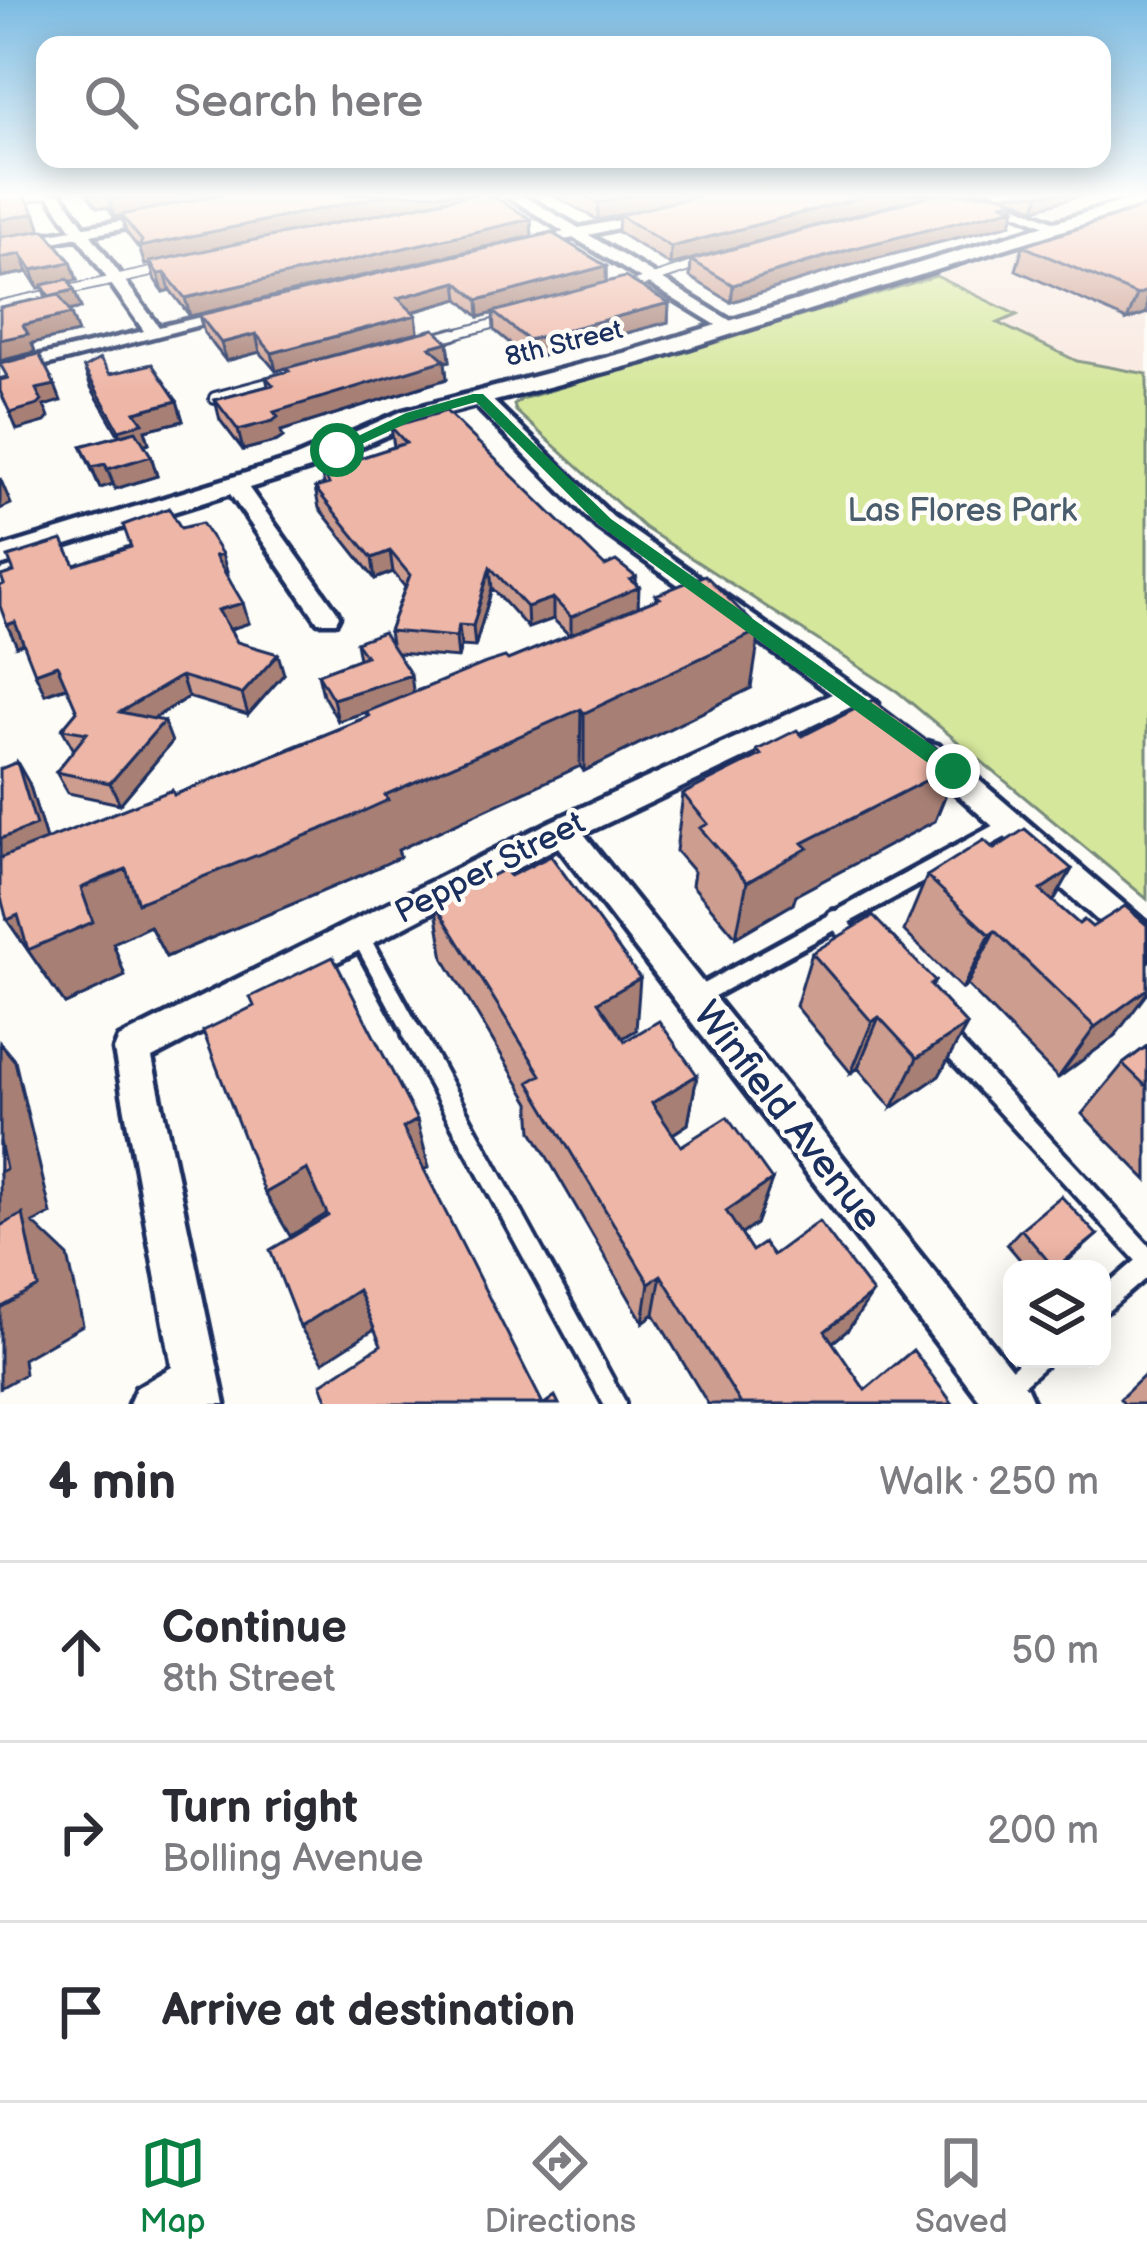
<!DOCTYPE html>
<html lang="en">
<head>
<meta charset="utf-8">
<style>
	:root { --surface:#fff; --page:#f2f2f3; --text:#2b2b33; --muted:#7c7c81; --line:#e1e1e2; --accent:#0b8043 }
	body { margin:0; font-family:"Balsamiq Sans",sans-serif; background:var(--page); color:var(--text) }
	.controls { position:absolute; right:36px; bottom:36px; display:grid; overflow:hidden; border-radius:24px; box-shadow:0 6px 30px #0003 }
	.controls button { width:108px; height:108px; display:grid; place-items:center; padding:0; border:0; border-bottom:3px solid var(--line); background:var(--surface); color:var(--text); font:60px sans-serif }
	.stop { position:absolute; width:36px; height:36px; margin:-27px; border:9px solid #0b8043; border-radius:50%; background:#fff }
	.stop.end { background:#0b8043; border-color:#fff; box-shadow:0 3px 12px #0008 }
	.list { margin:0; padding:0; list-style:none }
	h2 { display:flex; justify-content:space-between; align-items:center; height:156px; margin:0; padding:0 48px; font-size:51px }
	h2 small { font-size:39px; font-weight:400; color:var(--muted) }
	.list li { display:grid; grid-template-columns:78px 1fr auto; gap:36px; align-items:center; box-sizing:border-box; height:180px; padding:0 48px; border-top:3px solid var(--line) }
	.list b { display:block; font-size:45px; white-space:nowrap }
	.list p { margin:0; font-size:39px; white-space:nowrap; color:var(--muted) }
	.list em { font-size:39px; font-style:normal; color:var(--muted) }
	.icon { flex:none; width:66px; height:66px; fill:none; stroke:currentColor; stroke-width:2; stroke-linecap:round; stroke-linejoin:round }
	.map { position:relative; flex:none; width:1147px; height:1404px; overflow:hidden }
	.search { position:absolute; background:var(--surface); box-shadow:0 6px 30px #0003; left:36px; right:36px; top:36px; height:132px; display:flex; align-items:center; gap:30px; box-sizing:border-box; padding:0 42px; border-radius:24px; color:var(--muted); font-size:45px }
	.sheet { height:696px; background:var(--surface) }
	nav { display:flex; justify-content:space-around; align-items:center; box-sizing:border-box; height:168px; border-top:3px solid var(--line); background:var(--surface); font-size:33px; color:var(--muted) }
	nav a { display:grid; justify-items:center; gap:6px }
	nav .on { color:var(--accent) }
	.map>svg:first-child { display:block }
	.built { fill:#f8e7df }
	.green { fill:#d5e79b; stroke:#788b7c; stroke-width:3 }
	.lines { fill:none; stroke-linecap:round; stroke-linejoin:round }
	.service-far3-casing { stroke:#1b2f5e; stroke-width:12 }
	.service-far2-casing { stroke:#1b2f5e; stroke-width:16 }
	.service-far1-casing { stroke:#1b2f5e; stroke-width:26 }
	.service-casing { stroke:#1b2f5e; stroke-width:28 }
	.minor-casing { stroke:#1b2f5e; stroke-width:9 }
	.tertiary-casing { stroke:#1b2f5e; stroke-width:9 }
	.service-far3 { stroke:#fdfcf7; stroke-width:8 }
	.service-far2 { stroke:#fdfcf7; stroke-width:10 }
	.service-far1 { stroke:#fdfcf7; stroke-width:16 }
	.service { stroke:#fdfcf7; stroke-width:20 }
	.minor { fill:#fdfcf7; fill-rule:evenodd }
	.tertiary { fill:#fdfcf7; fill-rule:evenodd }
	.wall { fill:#cd9d8f; stroke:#1b2f5e; stroke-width:3; fill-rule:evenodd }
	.shaded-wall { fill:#a77f74; stroke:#1b2f5e; stroke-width:3 }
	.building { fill:#eeb6a6; stroke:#1b2f5e; stroke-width:3 }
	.route { fill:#0b8043 }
	.labels { text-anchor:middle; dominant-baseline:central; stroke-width:9; stroke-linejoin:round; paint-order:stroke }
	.far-street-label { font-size:27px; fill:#1b2f5e; stroke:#fdfcf7 }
	.park-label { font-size:33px; fill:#4a5d6d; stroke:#fdfcf7 }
	.street-label { font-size:33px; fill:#1b2f5e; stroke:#fdfcf7 }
	.near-street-label { font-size:39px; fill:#1b2f5e; stroke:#fdfcf7 }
</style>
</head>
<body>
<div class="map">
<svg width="1147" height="1404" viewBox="0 0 1147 1404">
	<rect width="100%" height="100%" fill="#fdfcf7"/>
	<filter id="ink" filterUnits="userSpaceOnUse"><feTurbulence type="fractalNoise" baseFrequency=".00833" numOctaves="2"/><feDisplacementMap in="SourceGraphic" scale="24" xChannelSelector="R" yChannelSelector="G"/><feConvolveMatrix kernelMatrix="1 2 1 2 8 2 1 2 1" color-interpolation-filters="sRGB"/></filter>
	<g filter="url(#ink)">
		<path class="built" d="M 1004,194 L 1147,194 L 1147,374 L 1077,361 L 997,322 L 1015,316 L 936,276 L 1073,231 L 1052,213 Z"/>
		<path class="green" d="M 936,276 L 1017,315 L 998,323 L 1077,361 L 1147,374 L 1147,899 L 898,692 L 645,528 L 516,411 L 514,405 L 522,399 Z"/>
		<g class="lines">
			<defs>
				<path id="service-far3" d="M 480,200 L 510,194
					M 0,202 L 44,194
					M 620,290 L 707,261
					M 0,305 L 165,269
					M 443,337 L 512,319"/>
				<path id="service-far2" d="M 429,341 L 454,334
					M 215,398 L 286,379"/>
				<path id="service-far1" d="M 835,919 L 859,945
					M 359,934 L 415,1037
					M 694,998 L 1011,825"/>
				<path id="service" d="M 413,1034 L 615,1404
					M 943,1037 L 1147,1258
					M 1102,1303 L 1147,1264
					M 1005,1388 L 1038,1359"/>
				<path id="minor" d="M 47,194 L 61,194 L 85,227 L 166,214 L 166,220 L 91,235 L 159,327 L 234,309 L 242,314 L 0,377 L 0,365 L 144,331 L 78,237 L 0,253 L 0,243 L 72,230 Z
					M 504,194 L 520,194 L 579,228 L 659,212 L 659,218 L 589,235 L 741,327 L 726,331 L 574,238 L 523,248 L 523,242 L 564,232 Z
					M 970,194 L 989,194 L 1062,225 L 1050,228 Z
					M 471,393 L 485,393 L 613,517 L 878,703 L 864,713 L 851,707 L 584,834 L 1027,1388 L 1034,1404 L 983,1404 L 558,847 L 152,1058 L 225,1404 L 129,1404 L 136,1388 L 172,1367 L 114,1050 L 119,1038 L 552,821 L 832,694 L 597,527 L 471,401 Z
					M 235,479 L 243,480 L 336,610 L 339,616 L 336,622 L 318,622 L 224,485 Z
					M 928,742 L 938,745 L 1147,924 L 1147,959 L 1135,954 L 918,759 L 914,752 L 918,745 Z"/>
				<path id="tertiary" d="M 1147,194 L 1147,204 L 643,362 L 419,421 L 310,469 L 0,566 L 0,548 L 292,459 L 403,411 L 627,352 Z"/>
			</defs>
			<use href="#service-far3" class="service-far3-casing"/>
			<use href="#service-far2" class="service-far2-casing"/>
			<use href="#service-far1" class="service-far1-casing"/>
			<use href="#service" class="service-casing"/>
			<use href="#minor" class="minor-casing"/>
			<use href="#tertiary" class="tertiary-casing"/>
			<use href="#service-far3" class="service-far3"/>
			<use href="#service-far2" class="service-far2"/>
			<use href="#service-far1" class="service-far1"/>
			<use href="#service" class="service"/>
			<use href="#minor" class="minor"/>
			<use href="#tertiary" class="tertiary"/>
		</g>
		<path class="wall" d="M 0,194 L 35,213 L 41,230 L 71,262 L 77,280 L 69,282 L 81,308 L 69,311 L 78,333 L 32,343 L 35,352 L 0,361 L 46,297 L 42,287 L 38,288 L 28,272 L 1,277 L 0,275 Z
			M 87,194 L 472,194 L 532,236 L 190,316 L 170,290 L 163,292 L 155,280 L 150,264 L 145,265 L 140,250 L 126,232 L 121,215 L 114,217 L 108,208 L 97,207 Z
			M 551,194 L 933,194 L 670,265 L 618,232 L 619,215 L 598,220 Z
			M 1000,194 L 1085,194 L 1035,209 L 1015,200 L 1011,224 L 843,267 L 731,302 L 690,277 L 691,260 Z
			M 1147,206 L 1147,313 L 1127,320 L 1016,270 L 1023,246 Z
			M 552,233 L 606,266 L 606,282 L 669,303 L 668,322 L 529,359 L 494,330 L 493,313 L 479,317 L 459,299 L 413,312 L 416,315 L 418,332 L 448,342 L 450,361 L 445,362 L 447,379 L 281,431 L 283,437 L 277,441 L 243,450 L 220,420 L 215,400 L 268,386 L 266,377 L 287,372 L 286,368 L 276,371 L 260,352 L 226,361 L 204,333 L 199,315 Z
			M 84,368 L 110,374 L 177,401 L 183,421 L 145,430 L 149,443 L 144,445 L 151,456 L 157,476 L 115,489 L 113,484 L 100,488 L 81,446 L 119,436 L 91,387 Z
			M 391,427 L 605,566 L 636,577 L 638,607 L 656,600 L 656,595 L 751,688 L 584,771 L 580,766 L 398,850 L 400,857 L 352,879 L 166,957 L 150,926 L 131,935 L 113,943 L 125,976 L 65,1004 L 7,920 L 29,783 L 46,840 L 174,795 L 367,717 L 366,712 L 338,721 L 323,695 L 318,674 L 359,659 L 356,642 L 391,643 L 389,631 L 405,587 L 393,572 L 375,579 L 319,508 L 315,488 L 324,485 L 319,463 L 357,459 L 394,447 ZM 492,588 L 528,628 L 553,619 L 569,635 L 508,660 L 413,692 L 397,653 L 458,658 L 461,646 L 475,647 Z
			M 181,528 L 222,554 L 227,575 L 249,623 L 230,629 L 237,642 L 284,674 L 248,715 L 188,697 L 153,719 L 172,742 L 120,804 L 68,793 L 56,772 L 74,750 L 62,729 L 77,711 L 67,687 L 45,694 L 24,644 L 17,646 L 75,565 Z
			M 802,736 L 958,764 L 935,821 L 796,895 L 793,904 L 736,937 L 692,885 L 694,872 L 676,851 L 683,794 L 755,758 L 757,750 Z
			M 994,849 L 1072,869 L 1053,901 L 1115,1036 L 1058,1078 L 967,985 L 962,989 L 904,931 L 927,876 Z
			M 435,904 L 636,1030 L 623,1038 L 625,1041 L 697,1075 L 688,1124 L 673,1134 L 681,1146 L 772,1180 L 756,1224 L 741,1234 L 752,1251 L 773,1255 L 848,1330 L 832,1343 L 865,1390 L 953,1404 L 708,1404 L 654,1314 L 643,1322 L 532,1131 L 530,1103 L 444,959 Z
			M 812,953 L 935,981 L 932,987 L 967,1025 L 939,1076 L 892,1108 L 858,1068 L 851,1073 L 796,1006 Z
			M 1147,1046 L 1147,1180 L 1082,1114 L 1123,1064 Z
			M 1021,1229 L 1097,1235 L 1059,1269 L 1028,1269 L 1007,1244 Z
			M 1147,1373 L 1147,1404 L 1124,1404 L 1120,1399 Z"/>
		<path class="shaded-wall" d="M 141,194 L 234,194 L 114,217 L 109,200 Z
			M 392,194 L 472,194 L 145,265 L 139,247 Z
			M 639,194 L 711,194 L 598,220 L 598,203 Z
			M 874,194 L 933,194 L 670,265 L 671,247 Z
			M 1040,194 L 1085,194 L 1035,209 Z
			M 1015,200 L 1012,209 L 1015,208 L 1011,224 L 843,267 L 731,302 L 733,285 Z
			M 35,213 L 41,230 L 0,238 L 0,220 Z
			M 531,219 L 532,236 L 190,316 L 185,298 Z
			M 21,254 L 28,272 L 1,277 L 0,258 Z
			M 71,262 L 77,280 L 38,288 L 32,270 Z
			M 606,266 L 606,283 L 479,317 L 478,300 Z
			M 165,273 L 170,290 L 163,292 L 158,274 Z
			M 457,282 L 459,299 L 400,315 L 398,298 Z
			M 74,290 L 81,308 L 55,314 L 49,296 Z
			M 1147,291 L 1147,313 L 1127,320 L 1137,295 Z
			M 669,303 L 668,322 L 529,359 L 528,340 Z
			M 71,314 L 78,333 L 32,343 L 35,352 L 0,361 L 0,340 L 23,325 Z
			M 416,315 L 418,332 L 276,371 L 272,353 Z
			M 256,334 L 260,352 L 226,361 L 221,343 Z
			M 448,342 L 450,361 L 445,362 L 447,379 L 281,431 L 283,437 L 277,441 L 243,450 L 238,430 L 274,412 L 430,347 Z
			M 55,385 L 61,401 L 44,406 L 49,417 L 45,422 L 17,430 L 10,413 L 36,389 Z
			M 177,401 L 183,421 L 145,430 L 149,443 L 126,450 L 119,430 L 135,412 Z
			M 151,456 L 157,476 L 115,489 L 108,469 Z
			M 105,464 L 113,484 L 100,488 L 92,467 Z
			M 0,478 L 11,504 L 0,509 Z
			M 390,551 L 393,572 L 375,579 L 372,558 Z
			M 222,554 L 228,575 L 222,577 L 215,556 Z
			M 490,567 L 492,588 L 475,647 L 473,626 Z
			M 636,577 L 635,589 L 639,587 L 638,608 L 571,638 L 571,617 Z
			M 553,598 L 553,619 L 528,628 L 527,607 Z
			M 243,603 L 249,623 L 225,631 L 218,610 Z
			M 15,622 L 26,643 L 17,646 L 7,625 Z
			M 459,625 L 461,646 L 458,658 L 456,637 Z
			M 760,630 L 751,688 L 584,771 L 584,713 Z
			M 278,654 L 284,674 L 248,715 L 242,694 Z
			M 57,665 L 67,686 L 45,694 L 35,673 Z
			M 411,675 L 414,697 L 338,721 L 333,699 Z
			M 181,676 L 188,697 L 130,733 L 120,712 Z
			M 581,709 L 580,766 L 398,850 L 400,857 L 352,879 L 166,957 L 150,926 L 131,935 L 113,943 L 125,976 L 65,1004 L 7,920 L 126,869 L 385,795 Z
			M 164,721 L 172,742 L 120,804 L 110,783 Z
			M 17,762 L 29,783 L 48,846 L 0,865 L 0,839 Z
			M 958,764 L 935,821 L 796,895 L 793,904 L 736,937 L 747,882 L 803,843 Z
			M 1072,869 L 1040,925 L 1040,890 Z
			M 995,931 L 967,985 L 962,989 L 990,935 Z
			M 1147,974 L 1147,993 L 1115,1036 L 1058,1078 L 1095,1027 Z
			M 640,978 L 636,1030 L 596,1054 L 598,1002 Z
			M 879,1017 L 858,1068 L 851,1073 L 872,1022 Z
			M 967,1025 L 939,1076 L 892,1108 L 917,1058 Z
			M 0,1043 L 15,1061 L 51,1214 L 33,1223 L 68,1256 L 83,1325 L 23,1359 L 25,1374 L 0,1388 Z
			M 697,1075 L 688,1124 L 646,1151 L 652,1103 Z
			M 417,1120 L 429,1167 L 416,1175 L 403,1128 Z
			M 307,1169 L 328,1213 L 290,1236 L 265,1193 Z
			M 772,1180 L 756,1224 L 714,1254 L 726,1211 Z
			M 661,1275 L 654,1314 L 643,1322 L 649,1283 Z
			M 358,1290 L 376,1328 L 323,1362 L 300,1327 Z
			M 873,1293 L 848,1330 L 803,1366 L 825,1331 Z"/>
		<path class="building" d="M 0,194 L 23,194 L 35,213 L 0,220 Z
			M 105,194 L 141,194 L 109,200 Z
			M 223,194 L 392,194 L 139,247 L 142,241 L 121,215 Z
			M 474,194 L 489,194 L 531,219 L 185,298 L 165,273 L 158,274 L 150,262 Z
			M 581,194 L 639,194 L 598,203 Z
			M 706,194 L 874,194 L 671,247 L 619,215 Z
			M 936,194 L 1000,194 L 1015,200 L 1003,203 L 1015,208 L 847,250 L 733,285 L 691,260 Z
			M 1147,206 L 1147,291 L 1137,295 L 1023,246 Z
			M 45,230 L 71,262 L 32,270 L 21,254 L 0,258 L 0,237 Z
			M 552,233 L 606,266 L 478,300 L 457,282 L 398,298 L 416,315 L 272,353 L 256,334 L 221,343 L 199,315 Z
			M 625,277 L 669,303 L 528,340 L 493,312 Z
			M 68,279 L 74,290 L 49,296 L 42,285 Z
			M 59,295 L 71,314 L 23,325 L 28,334 L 0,340 L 0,307 Z
			M 434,329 L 448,342 L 430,347 L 445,360 L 274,412 L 278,417 L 273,421 L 238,430 L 215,400 L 273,385 L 266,377 L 289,371 L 286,368 Z
			M 39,354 L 55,385 L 36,389 L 42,401 L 38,405 L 10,413 L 0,391 L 0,380 L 8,378 L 0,364 Z
			M 100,359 L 110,374 L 152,364 L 177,401 L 135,412 L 143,423 L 119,430 L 84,368 Z
			M 446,411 L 605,566 L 616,561 L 636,577 L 630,580 L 639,587 L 571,617 L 553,598 L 527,607 L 490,567 L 473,626 L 459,625 L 456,637 L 389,631 L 410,575 L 390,551 L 372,558 L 315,488 L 329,484 L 319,463 L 352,453 L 357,459 L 406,443 L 391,427 Z
			M 136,431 L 151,456 L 108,469 L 105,464 L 92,467 L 81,446 Z
			M 169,508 L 181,528 L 202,523 L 222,554 L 215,556 L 243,603 L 218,610 L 237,642 L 278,654 L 242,694 L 181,676 L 120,712 L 164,721 L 110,783 L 56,772 L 87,733 L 62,729 L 77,711 L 57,665 L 35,673 L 15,622 L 7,625 L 0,606 L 0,586 L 4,584 L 1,576 L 14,572 L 8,557 L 62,540 L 75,565 L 131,547 L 123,525 Z
			M 705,575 L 760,630 L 584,713 L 581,709 L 385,795 L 388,800 L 337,823 L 138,903 L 126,869 L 101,879 L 81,888 L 93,922 L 28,950 L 18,915 L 7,920 L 0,894 L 0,858 L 172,790 L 174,795 L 286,751 L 369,716 L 366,712 L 486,663 L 505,657 L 508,660 L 660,598 L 656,595 Z
			M 383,632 L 411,675 L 333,699 L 318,674 L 366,656 L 356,642 Z
			M 873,700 L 958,764 L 803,843 L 808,848 L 747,882 L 700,828 L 708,824 L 683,794 L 761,755 L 757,750 L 797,730 L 802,736 Z
			M 17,762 L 36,825 L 0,839 L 0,769 Z
			M 1025,829 L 1072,869 L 1040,890 L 1079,924 L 1084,920 L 1092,927 L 1125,906 L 1147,925 L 1147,989 L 1095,1027 L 995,931 L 990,935 L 927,876 L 984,840 L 994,849 Z
			M 551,856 L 640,978 L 598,1002 L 625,1041 L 659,1021 L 697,1075 L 652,1103 L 681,1146 L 727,1117 L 772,1180 L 726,1211 L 752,1251 L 764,1243 L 773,1255 L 819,1221 L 873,1293 L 825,1331 L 865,1390 L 913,1350 L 953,1404 L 741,1404 L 661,1275 L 649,1283 L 529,1082 L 541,1075 L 435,904 L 505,869 L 510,876 Z
			M 873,916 L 935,981 L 930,985 L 967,1025 L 917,1058 L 879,1017 L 872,1022 L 812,953 Z
			M 333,957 L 417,1120 L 403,1128 L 543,1404 L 329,1404 L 321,1384 L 381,1345 L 358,1290 L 300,1327 L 270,1250 L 328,1216 L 307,1169 L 265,1193 L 203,1031 L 254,1006 L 250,997 Z
			M 1147,1046 L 1147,1087 L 1123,1064 Z
			M 0,1141 L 6,1169 L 0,1172 Z
			M 1061,1196 L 1097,1235 L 1055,1269 L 1021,1229 Z
			M 23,1214 L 38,1287 L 0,1308 L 0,1226 Z
			M 555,1396 L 559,1404 L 544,1404 Z"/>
	</g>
	<linearGradient id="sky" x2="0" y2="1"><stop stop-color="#7bbbe2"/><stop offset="0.5" stop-color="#fefefb"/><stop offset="1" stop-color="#fefefb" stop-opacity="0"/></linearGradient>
	<rect width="1147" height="390" fill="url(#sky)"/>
	<path class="route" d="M 473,394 L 483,394 L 611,519 L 960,765 L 960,776 L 946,776 L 599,525 L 476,402 L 416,419 L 342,453 L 329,450 L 406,413 Z"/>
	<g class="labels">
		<g class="far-street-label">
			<text transform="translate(564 344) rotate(-14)">8th Street</text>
		</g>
		<g class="park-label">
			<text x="962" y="511">Las Flores Park</text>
		</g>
		<g class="street-label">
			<text transform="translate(490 868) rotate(-27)">Pepper Street</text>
		</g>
		<g class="near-street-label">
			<text transform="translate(787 1117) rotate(52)">Winfield Avenue</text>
		</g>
	</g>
</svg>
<div class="controls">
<button><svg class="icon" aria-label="layers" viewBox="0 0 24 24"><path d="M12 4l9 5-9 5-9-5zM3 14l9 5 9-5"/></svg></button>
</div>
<div class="stop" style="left:337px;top:450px"></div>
<div class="stop end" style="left:953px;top:771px"></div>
<div class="search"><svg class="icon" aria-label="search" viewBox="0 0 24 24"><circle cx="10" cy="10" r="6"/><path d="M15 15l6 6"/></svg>Search here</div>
</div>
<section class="sheet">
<h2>4 min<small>Walk · 250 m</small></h2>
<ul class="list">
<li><svg class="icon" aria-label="ahead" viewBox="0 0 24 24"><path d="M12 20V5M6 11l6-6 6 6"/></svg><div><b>Continue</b><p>8th Street</p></div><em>50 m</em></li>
<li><svg class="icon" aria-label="right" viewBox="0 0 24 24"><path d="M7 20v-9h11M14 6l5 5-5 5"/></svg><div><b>Turn right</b><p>Bolling Avenue</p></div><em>200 m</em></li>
<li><svg class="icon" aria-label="arrive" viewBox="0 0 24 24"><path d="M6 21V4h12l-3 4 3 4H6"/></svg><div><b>Arrive at destination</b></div></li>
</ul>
</section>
<nav>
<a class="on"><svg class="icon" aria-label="map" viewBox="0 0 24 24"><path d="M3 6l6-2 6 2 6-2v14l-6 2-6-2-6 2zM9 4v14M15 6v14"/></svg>Map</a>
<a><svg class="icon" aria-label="directions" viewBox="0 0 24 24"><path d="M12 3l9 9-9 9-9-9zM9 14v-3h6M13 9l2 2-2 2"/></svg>Directions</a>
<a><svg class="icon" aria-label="saved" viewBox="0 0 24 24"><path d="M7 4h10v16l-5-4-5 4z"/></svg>Saved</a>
</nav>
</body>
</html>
